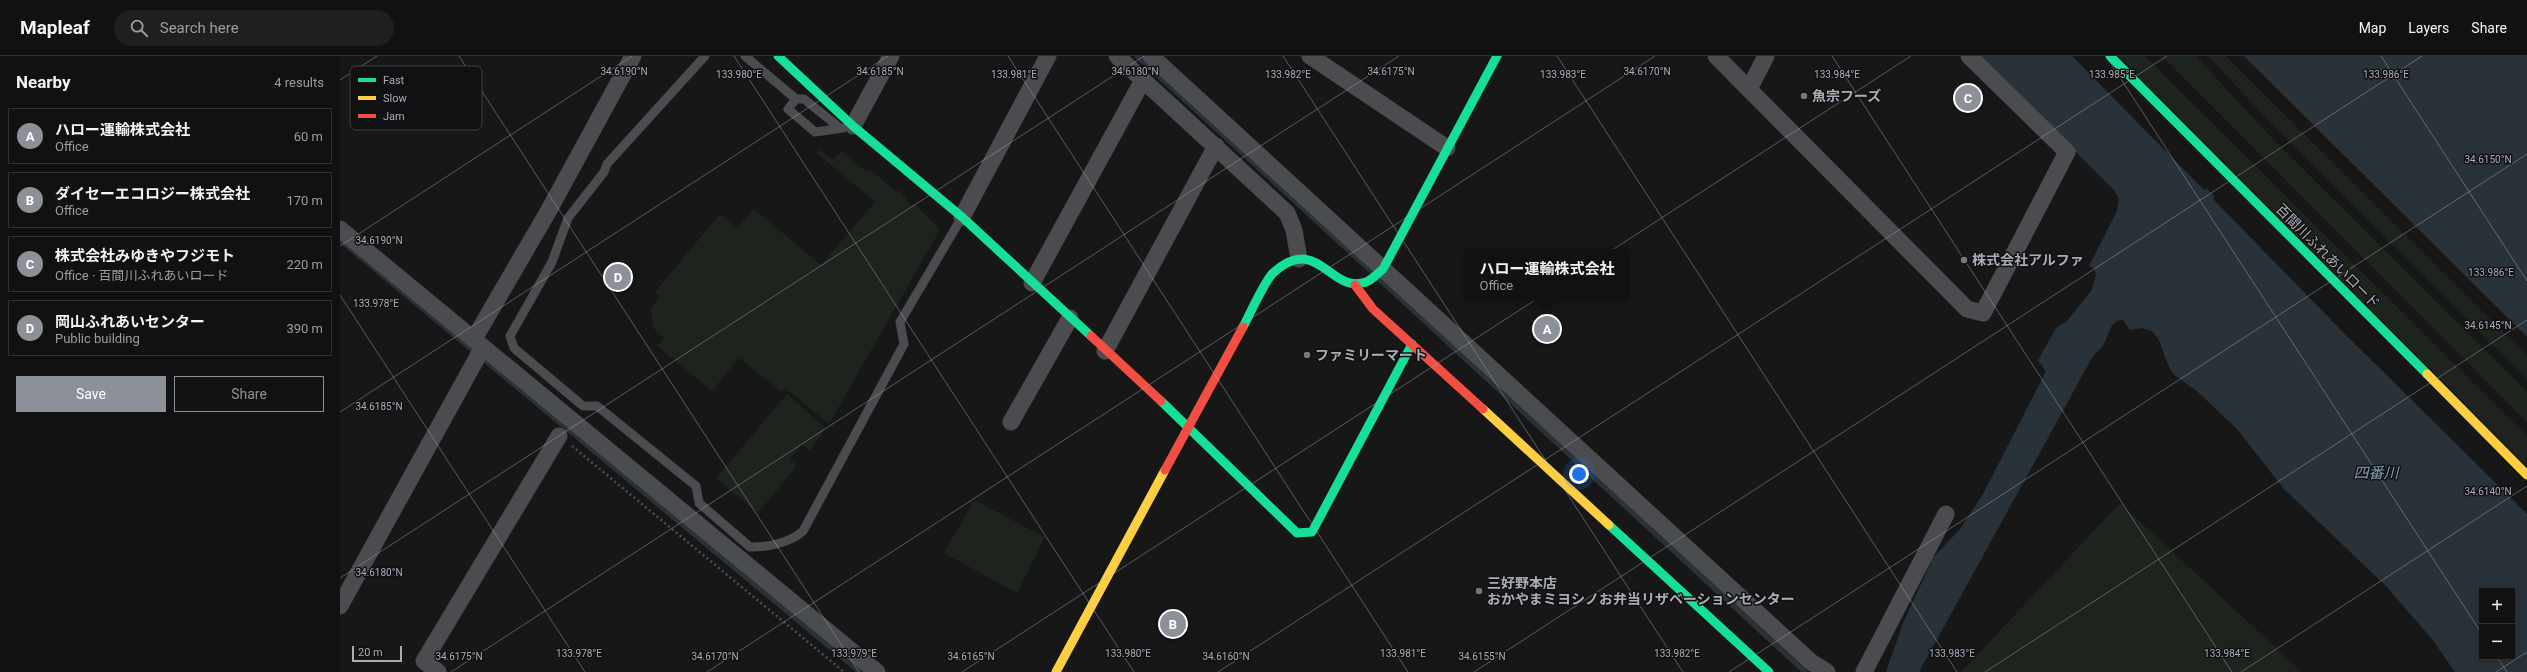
<!DOCTYPE html>
<html lang="en">
<head>
<meta charset="utf-8">
<style>
	:root { --surface:#111; --page:#1e1f1f; --text:#f1f3f6; --muted:#9c9d9f; --line:#303131; --accent:#8c9099 }
	body { margin:0; font-family:Roboto,"Noto Sans JP",sans-serif; background:var(--page); color:var(--text) }
	.controls { position:absolute; right:12px; bottom:12px; display:grid; overflow:hidden; border-radius:0px; box-shadow:0 2px 10px #0003 }
	.controls button { width:36px; height:36px; display:grid; place-items:center; padding:0; border:0; border-bottom:1px solid var(--line); background:var(--surface); color:var(--text); font:20px sans-serif }
	.scale { position:absolute; left:12px; bottom:10px; width:50px; box-sizing:border-box; padding-left:4px; border:2px solid #a8adb8; border-top:0; font-size:11px; line-height:14px; white-space:nowrap; color:#a8adb8; -webkit-text-stroke:3px #111113; paint-order:stroke }
	.you { position:absolute; left:1239px; top:418px; width:14px; height:14px; margin:-10px; border:3px solid #fff; border-radius:50%; background:#1a73e8; box-shadow:0 0 0 6px #1a73e833 }
	.badge { display:grid; place-items:center; width:26px; height:26px; border-radius:50%; background:var(--accent); color:#fff; font-size:13px; font-weight:700 }
	.pin { position:absolute; translate:-50% -50%; border:2px solid #fff; box-shadow:0 1px 4px #0006 }
	.popup { position:absolute; left:1125px; top:193px; width:164px; height:52px; box-sizing:border-box; display:grid; place-content:center; border-radius:0px; background:var(--surface); filter:drop-shadow(0 1px 3px #0005); font-size:13px; white-space:nowrap; color:var(--muted) }
	.popup b { font-size:15px; color:var(--text) }
	.popup::after { content:''; position:absolute; left:50%; top:100%; margin-left:-8px; border:8px solid transparent; border-top-color:var(--surface) }
	.list { margin:0; padding:0; list-style:none }
	h2 { display:flex; justify-content:space-between; align-items:center; height:52px; margin:0; padding:0 16px; font-size:17px }
	h2 small { font-size:13px; font-weight:400; color:var(--muted) }
	.list li { display:grid; grid-template-columns:26px 1fr auto; gap:12px; align-items:center; box-sizing:border-box; height:56px; margin:0 8px 8px; padding:0 8px; border:1px solid var(--line); border-radius:0px }
	.list b { display:block; font-size:15px; white-space:nowrap }
	.list p { margin:0; font-size:13px; white-space:nowrap; color:var(--muted) }
	.list em { font-size:13px; font-style:normal; color:var(--muted) }
	.actions { display:flex; gap:8px; padding:12px 16px }
	.actions a { flex:1; padding:9px 0; border:1px solid var(--accent); border-radius:0px; text-align:center; font-size:14px; color:var(--accent) }
	.actions .main { background:var(--accent); color:#fff }
	.icon { flex:none; width:22px; height:22px; fill:none; stroke:currentColor; stroke-width:2; stroke-linecap:round; stroke-linejoin:round }
	.map { position:relative; flex:none; width:2187px; height:616px; overflow:hidden }
	header { display:flex; align-items:center; gap:24px; box-sizing:border-box; height:56px; padding:0 20px; background:var(--surface); border-bottom:1px solid var(--line) }
	header strong { font-size:19px }
	nav { display:flex; gap:22px; margin-inline-start:auto; font-size:14px }
	.search { width:280px; height:36px; background:var(--page); display:flex; align-items:center; gap:10px; box-sizing:border-box; padding:0 14px; border-radius:22px; color:var(--muted); font-size:15px }
	main { display:flex }
	aside { flex:1; background:var(--surface) }
	.map>svg:first-child { display:block }
	.green { fill:#1d241e }
	.water { fill:#2a3239; fill-rule:evenodd }
	.lines { fill:none; stroke-linecap:round; stroke-linejoin:round }
	.stream { stroke:#2a3239; stroke-width:5 }
	.path { stroke:#4d4e52; stroke-width:2.5; stroke-dasharray:2 3; stroke-linecap:butt }
	.lane { stroke:#4b4c50; stroke-width:9 }
	.street { stroke:#4b4c50; stroke-width:17 }
	.fast { stroke:#16e098; stroke-width:9 }
	.slow { stroke:#ffcf43; stroke-width:9 }
	.jam { stroke:#f24e42; stroke-width:9 }
	.ticks { fill:none; stroke:#a8adb8; stroke-width:1; stroke-opacity:0.45 }
	.poi-dot { fill:#757880; stroke:#111113; stroke-width:1.5 }
	.labels { text-anchor:middle; dominant-baseline:central; stroke-width:3; stroke-linejoin:round; paint-order:stroke }
	.poi-label { font-size:14px; font-weight:bold; fill:#a8adb8; stroke:#111113; text-anchor:start }
	.street-label { font-size:14px; fill:#a8adb8; stroke:#111113 }
	.water-label { font-size:15px; font-style:italic; fill:#7f9bb3; stroke:#111113 }
	.key { fill:#111113; stroke:#3e4045; stroke-width:1 }
	.key-label { font-size:11px; fill:#a8adb8 }
	.ticks-label { font-size:10px; text-anchor:middle; fill:#a8adb8; stroke:#111113; stroke-width:3; stroke-linejoin:round; paint-order:stroke }
</style>
</head>
<body>
<header>
<strong>Mapleaf</strong>
<div class="search"><svg class="icon" aria-label="search" viewBox="0 0 24 24"><circle cx="10" cy="10" r="6"/><path d="M15 15l6 6"/></svg>Search here</div>
<nav><a>Map</a><a>Layers</a><a>Share</a></nav>
</header>
<main>
<aside>
<h2>Nearby<small>4 results</small></h2>
<ul class="list">
<li><span class="badge">A</span><div><b>ハロー運輸株式会社</b><p>Office</p></div><em>60 m</em></li>
<li><span class="badge">B</span><div><b>ダイセーエコロジー株式会社</b><p>Office</p></div><em>170 m</em></li>
<li><span class="badge">C</span><div><b>株式会社みゆきやフジモト</b><p>Office · 百間川ふれあいロード</p></div><em>220 m</em></li>
<li><span class="badge">D</span><div><b>岡山ふれあいセンター</b><p>Public building</p></div><em>390 m</em></li>
</ul>
<div class="actions"><a class="main">Save</a><a>Share</a></div>
</aside>
<div class="map">
<svg width="2187" height="616" viewBox="0 0 2187 616">
	<rect width="100%" height="100%" fill="#171717"/>
	<path class="green" d="M 1779,0 L 1805,0 L 2187,380 L 2187,410 Z
		M 1822,0 L 1856,0 L 1929,79 L 2187,336 L 2187,366 Z
		M 1868,0 L 1886,0 L 2187,300 L 2187,324 L 1923,59 Z
		M 480,94 L 493,104 L 502,95 L 527,116 L 531,114 L 556,136 L 560,134 L 571,150 L 575,148 L 600,174 L 489,368 L 445,332 L 441,336 L 399,302 L 372,335 L 317,290 L 324,282 L 313,272 L 311,252 L 320,240 L 315,236 L 380,158 L 397,172 L 414,153 L 481,209 L 535,146 L 477,97 Z
		M 447,338 L 486,372 L 470,395 L 462,389 L 450,403 L 457,410 L 418,457 L 376,422 Z
		M 634,444 L 705,481 L 677,537 L 604,497 Z
		M 1780,447 L 1962,616 L 1621,616 Z"/>
	<path class="water" d="M 1640,0 L 1732,0 L 1865,135 L 1866,132 L 1874,140 L 1873,143 L 2002,275 L 2187,458 L 2187,616 L 2115,616 L 2092,583 L 2045,529 L 1944,433 L 1896,372 L 1858,336 L 1833,318 L 1826,304 L 1819,284 L 1812,275 L 1802,272 L 1790,274 L 1783,264 C 1769,263 1769,282 1762,291 C 1760,294 1756,297 1753,300 L 1579,616 L 1546,616 L 1563,567 L 1593,502 L 1620,473 L 1643,438 L 1699,329 L 1706,315 L 1698,304 L 1716,272 L 1727,265 L 1751,235 L 1756,220 L 1754,212 L 1749,210 L 1777,155 L 1779,143 L 1773,133 ZM 2142,535 L 2172,535 L 2172,601 L 2142,601 Z
		M 1904,0 L 2187,0 L 2187,281 Z"/>
	<g class="lines">
		<path class="stream" d="M 797,0 L 1032,216
			M 0,184 L 520,616
			M 1039,223 L 1465,616"/>
		<path class="path" d="M 232,390 L 504,616"/>
		<path class="lane" d="M 365,0 L 267,108 L 264,116 L 228,162 L 212,206 L 170,280 L 174,292 L 243,350 L 257,350 L 356,430 L 359,447 L 410,491 C 428,491 450,487 463,475 L 564,288 L 560,266 L 622,161
			M 405,0 L 456,43 L 464,43 L 500,72
			M 456,43 L 448,53 L 475,76 L 503,72"/>
		<path class="street" d="M 777,0 L 947,157 L 954,174 L 959,203
			M 811,0 L 1471,606 L 1487,616
			M 970,0 L 1107,92
			M 1376,0 L 1627,253 L 1643,257 L 1727,96 L 1629,0
			M 1409,33 L 1426,0
			M 513,70 L 551,0
			M 622,161 L 708,0
			M 0,173 L 537,616
			M 692,227 L 803,24
			M 134,283 L 209,154 L 293,0
			M 765,295 L 876,90
			M 671,366 L 730,262
			M 0,550 L 143,291
			M 98,616 L 84,605 L 219,380
			M 1524,616 L 1606,458"/>
		<path class="fast" d="M 438,0 L 513,70 L 622,161 L 751,280
			M 1770,0 L 2087,318
			M 903,271 C 910,258 924,226 933,217 C 978,176 990,239 1026,226 C 1032,224 1038,217 1043,213 L 1157,0
			M 821,345 L 957,477 L 972,476 L 1072,288
			M 1269,469 L 1429,616"/>
		<path class="slow" d="M 2087,318 L 2187,419
			M 1143,353 L 1269,469
			M 716,616 L 825,414"/>
		<path class="jam" d="M 1015,229 L 1033,253 L 1143,353
			M 751,280 L 821,345
			M 825,414 L 903,271"/>
	</g>
	<path class="ticks" d="M 119,0 L 519,616M 394,0 L 794,616M 668,0 L 1068,616M 943,0 L 1343,616M 1217,0 L 1617,616M 1492,0 L 1892,616M 1766,0 L 2142,578M 2041,0 L 2187,225M 0,24 L 37,0M 0,190 L 292,0M 0,239 L 245,616M 0,356 L 548,0M 0,522 L 804,0M 2157,601 L 2167,616M 111,616 L 1059,0M 367,616 L 1315,0M 622,616 L 1571,0M 878,616 L 1827,0M 1134,616 L 2082,0M 1389,616 L 2187,98M 1645,616 L 2187,264M 1901,616 L 2187,430M 2156,616 L 2187,596"/>
	<g class="poi-dot">
		<circle cx="1464" cy="40" r="4"/>
		<circle cx="1624" cy="204" r="4"/>
		<circle cx="967" cy="299" r="4"/>
		<circle cx="1139" cy="535" r="4"/>
	</g>
	<g class="labels">
		<g class="poi-label">
			<text x="1472" y="40">魚宗フーズ</text>
			<text x="1632" y="204">株式会社アルファ</text>
			<text x="975" y="299">ファミリーマート</text>
			<text x="1147" y="527">三好野本店<tspan x="1147" dy="16">おかやまミヨシノお弁当リザベーションセンター</tspan></text>
		</g>
		<g class="street-label">
			<text transform="translate(1988 200) rotate(45)">百間川ふれあいロード</text>
		</g>
		<g class="water-label">
			<text x="2036" y="417">四番川</text>
		</g>
	</g>
	<rect x="10" y="10" width="132" height="64" rx="6" class="key"/>
	<rect x="18" y="22" width="18" height="4" fill="#16e098"/>
	<rect x="18" y="40" width="18" height="4" fill="#ffcf43"/>
	<rect x="18" y="58" width="18" height="4" fill="#f24e42"/>
	<g class="key-label">
		<text x="43" y="28">Fast</text>
		<text x="43" y="46">Slow</text>
		<text x="43" y="64">Jam</text>
	</g>
	<g class="ticks-label">
		<text x="1051" y="19">34.6175°N</text>
		<text x="284" y="19">34.6190°N</text>
		<text x="540" y="19">34.6185°N</text>
		<text x="795" y="19">34.6180°N</text>
		<text x="1307" y="19">34.6170°N</text>
		<text x="948" y="22">133.982°E</text>
		<text x="399" y="22">133.980°E</text>
		<text x="674" y="22">133.981°E</text>
		<text x="1223" y="22">133.983°E</text>
		<text x="1497" y="22">133.984°E</text>
		<text x="2046" y="22">133.986°E</text>
		<text x="1772" y="22">133.985°E</text>
		<text x="2148" y="107">34.6150°N</text>
		<text x="39" y="188">34.6190°N</text>
		<text x="2151" y="220">133.986°E</text>
		<text x="36" y="251">133.978°E</text>
		<text x="2148" y="273">34.6145°N</text>
		<text x="39" y="354">34.6185°N</text>
		<text x="2148" y="439">34.6140°N</text>
		<text x="39" y="520">34.6180°N</text>
		<text x="239" y="601">133.978°E</text>
		<text x="514" y="601">133.979°E</text>
		<text x="788" y="601">133.980°E</text>
		<text x="1063" y="601">133.981°E</text>
		<text x="1337" y="601">133.982°E</text>
		<text x="1612" y="601">133.983°E</text>
		<text x="1887" y="601">133.984°E</text>
		<text x="119" y="604">34.6175°N</text>
		<text x="375" y="604">34.6170°N</text>
		<text x="631" y="604">34.6165°N</text>
		<text x="886" y="604">34.6160°N</text>
		<text x="1142" y="604">34.6155°N</text>
	</g>
</svg>
<div class="controls">
<button>+</button>
<button>−</button>
</div>
<div class="scale">20 m</div>
<div class="you"></div>
<div class="pin badge" style="left:1207px;top:273px">A</div>
<div class="popup"><b>ハロー運輸株式会社</b>Office</div>
<div class="pin badge" style="left:833px;top:568px">B</div>
<div class="pin badge" style="left:1628px;top:42px">C</div>
<div class="pin badge" style="left:278px;top:221px">D</div>
</div>
</main>
</body>
</html>
